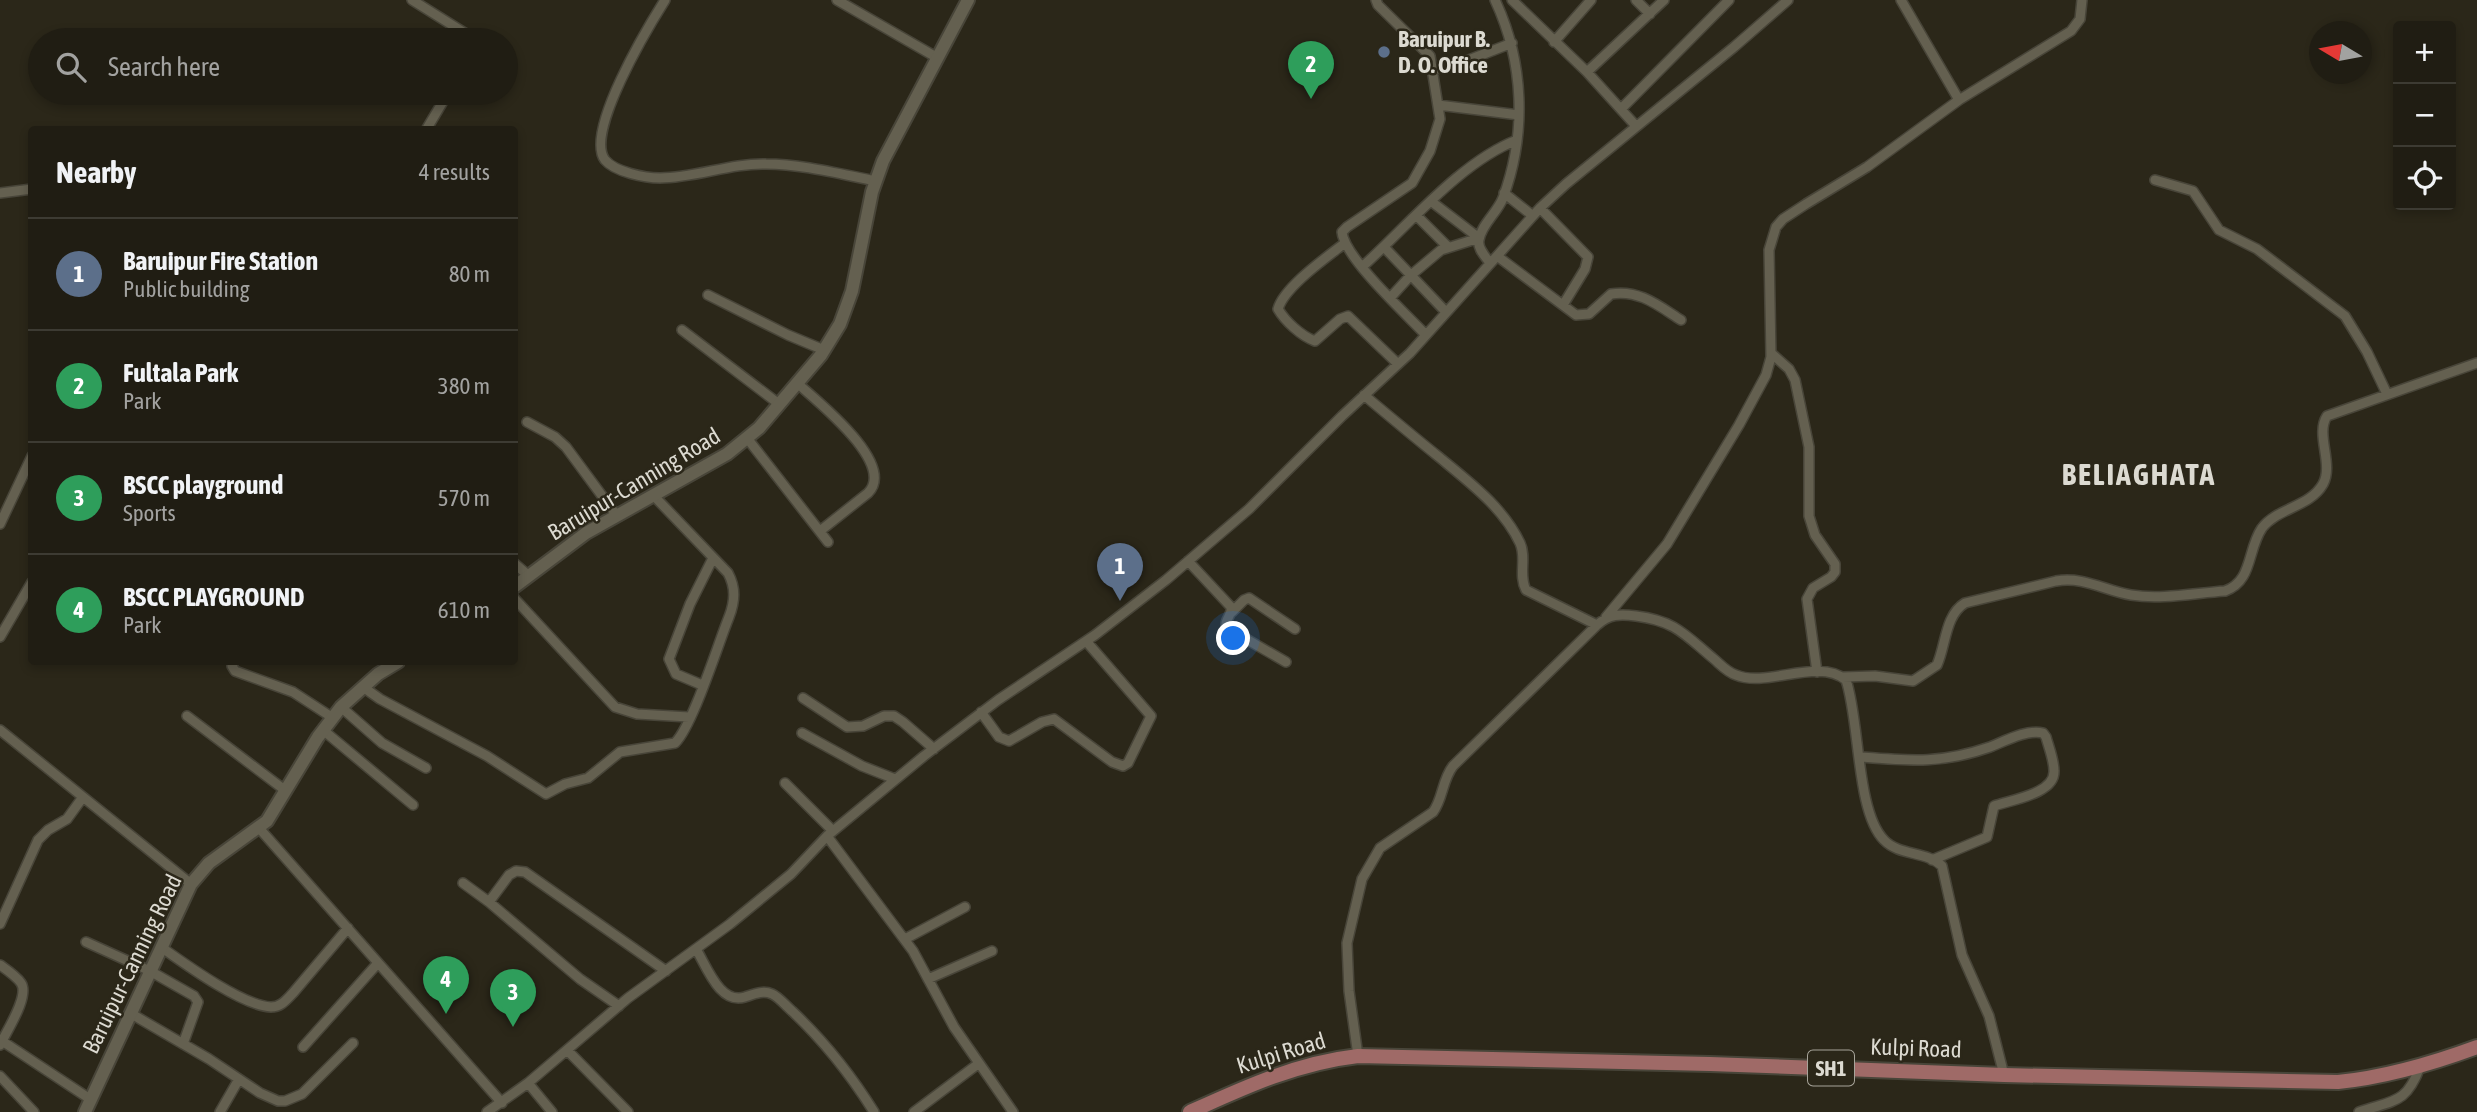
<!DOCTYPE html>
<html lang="en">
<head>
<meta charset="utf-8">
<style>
	:root { --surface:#201d13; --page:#2d2a21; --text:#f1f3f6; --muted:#a2a2a0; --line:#3d3b33; --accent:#0f766e }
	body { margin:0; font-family:"Asap Condensed",sans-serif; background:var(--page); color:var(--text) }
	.controls { position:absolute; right:21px; top:21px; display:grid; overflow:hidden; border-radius:7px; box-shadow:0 4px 10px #0003 }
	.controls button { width:63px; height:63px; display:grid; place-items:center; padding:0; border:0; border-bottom:2px solid var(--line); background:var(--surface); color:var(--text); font:35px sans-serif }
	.compass { position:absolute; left:2309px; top:21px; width:63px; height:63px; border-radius:50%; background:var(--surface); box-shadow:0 4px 10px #0003; rotate:280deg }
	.you { position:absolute; left:1234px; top:639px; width:24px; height:24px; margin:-18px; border:5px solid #fff; border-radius:50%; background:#1a73e8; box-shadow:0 0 0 10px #1a73e833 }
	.badge { display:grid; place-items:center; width:46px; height:46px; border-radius:50%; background:var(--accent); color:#fff; font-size:23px; font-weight:700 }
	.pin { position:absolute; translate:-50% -58px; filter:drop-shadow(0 2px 4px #0008) }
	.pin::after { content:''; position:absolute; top:37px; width:24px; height:21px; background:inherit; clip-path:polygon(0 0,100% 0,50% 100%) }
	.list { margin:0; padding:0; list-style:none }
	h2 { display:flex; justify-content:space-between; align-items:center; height:91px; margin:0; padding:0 28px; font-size:30px }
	h2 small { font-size:23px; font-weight:400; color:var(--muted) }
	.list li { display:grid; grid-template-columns:46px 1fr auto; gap:21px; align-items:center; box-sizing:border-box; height:112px; padding:0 28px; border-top:2px solid var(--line) }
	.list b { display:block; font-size:26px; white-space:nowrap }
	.list p { margin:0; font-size:23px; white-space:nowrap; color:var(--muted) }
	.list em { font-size:23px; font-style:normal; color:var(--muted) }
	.icon { flex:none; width:38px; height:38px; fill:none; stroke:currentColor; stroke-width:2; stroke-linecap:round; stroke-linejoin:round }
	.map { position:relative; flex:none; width:2477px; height:1112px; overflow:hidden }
	.search { position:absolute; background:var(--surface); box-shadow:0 4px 10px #0003; left:28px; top:28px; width:490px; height:77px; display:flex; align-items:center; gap:18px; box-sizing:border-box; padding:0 24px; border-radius:38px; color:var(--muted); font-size:26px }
	.panel { position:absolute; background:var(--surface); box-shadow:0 4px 10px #0003; left:28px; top:126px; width:490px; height:539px; border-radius:7px }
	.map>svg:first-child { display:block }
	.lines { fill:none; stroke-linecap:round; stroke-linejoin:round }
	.minor-casing { stroke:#484539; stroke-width:12 }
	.secondary-casing { stroke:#484539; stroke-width:16 }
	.primary-casing { stroke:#484539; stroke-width:18 }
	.minor { stroke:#646050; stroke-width:9 }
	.secondary { stroke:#646050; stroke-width:12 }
	.primary { stroke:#9f6a67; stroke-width:14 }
	.service-dot { fill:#5c6f8a; stroke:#2b2719; stroke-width:2.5 }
	.labels { text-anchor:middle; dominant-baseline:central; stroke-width:5; stroke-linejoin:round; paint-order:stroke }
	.shield { fill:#2b2719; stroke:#a7a49a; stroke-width:2 }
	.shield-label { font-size:21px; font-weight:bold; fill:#dcdad1 }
	.poi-label { font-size:23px; font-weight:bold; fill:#dcdad1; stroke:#2b2719; text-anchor:start }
	.street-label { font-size:23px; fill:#dcdad1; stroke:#2b2719 }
	.district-label { font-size:30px; font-weight:bold; letter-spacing:2px; fill:#dcdad1; stroke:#2b2719 }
</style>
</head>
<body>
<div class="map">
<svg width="2477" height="1112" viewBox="0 0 2477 1112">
	<rect width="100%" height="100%" fill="#2b2719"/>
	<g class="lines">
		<defs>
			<path id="minor" d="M 412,0 L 476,40
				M 665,0 C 648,27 584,133 605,160 C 615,172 645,178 660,178 C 696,178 730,163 766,164 C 802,164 840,174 876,181
				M 837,0 L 936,57
				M 1376,0 L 1378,5 L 1430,56 L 1440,119 L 1430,151 L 1412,183 L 1347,227 L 1342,232 C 1344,257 1406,314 1425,334
				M 1512,0 L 1587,72 L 1636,126
				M 1636,0 L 1650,14
				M 1901,0 L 1959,100
				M 1554,42 L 1591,0
				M 1433,70 L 1466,61 L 1512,43
				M 1587,72 L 1664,0
				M 1438,105 L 1519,115
				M 1621,109 L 1729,0
				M 426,130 L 448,93
				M 2155,180 L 2193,191 L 2219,230 L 2257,249 L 2345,316 L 2367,352 L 2387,394
				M 0,193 L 32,189
				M 1504,193 L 1533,216
				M 1432,202 L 1479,238
				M 1540,208 L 1588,257 L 1585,269 L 1563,305
				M 1417,216 L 1448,247
				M 1345,243 C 1327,257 1284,287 1278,309 C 1285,321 1301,336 1315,341 L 1340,319 L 1348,316 L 1398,364
				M 1384,247 L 1445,311
				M 1497,256 L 1576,315 L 1589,314 L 1611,294 C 1639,289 1659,306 1681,320
				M 1490,263 C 1485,256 1477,248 1479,240 C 1481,225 1497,213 1503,198 C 1527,133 1524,62 1495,0
				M 1362,267 C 1408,226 1460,162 1517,140
				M 708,295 L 788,335 L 824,350
				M 1391,297 L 1410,276 L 1441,250 L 1479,238
				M 682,330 L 779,404
				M 1771,353 L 1789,369 L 1795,380 L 1809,447 L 1809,516 L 1815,535 L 1835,564 L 1835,572 L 1831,577 L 1813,588 L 1807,599 L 1817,672
				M 797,383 C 817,401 897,464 868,493 L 820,531
				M 1364,395 C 1389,416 1414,437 1439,457 C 1469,482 1503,507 1520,543 C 1527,558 1518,575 1526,590 L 1597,625
				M 527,422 L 555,437 L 566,447 L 617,516
				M 747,438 L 828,542
				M 0,524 L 32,456
				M 1188,561 L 1231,607 C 1233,615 1223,620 1227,628 L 1286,662
				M 514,563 L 529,576
				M 514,598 L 615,707 L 637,714 L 689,717
				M 1232,612 L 1244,600 L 1249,598 L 1295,629
				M 1606,617 L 1667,544 L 1739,425 L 1766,375 L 1771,357 L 1769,250 L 1776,227 L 1783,219 L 1806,204 L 1867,167 L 1959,100 L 2071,31 L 2080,19 L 2082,0
				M 0,637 L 32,582
				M 234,662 L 232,666 L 235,671 L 293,692 L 333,718
				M 1843,677 L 1875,676 L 1913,681 L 1937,665 C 1946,645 1945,615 1965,603 L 2056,581 C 2084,576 2105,591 2131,595 C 2161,600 2195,593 2225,591 C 2253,581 2247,550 2262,528 C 2277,508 2310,507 2323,484 C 2334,464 2315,434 2327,416 L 2477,363
				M 702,685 L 676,674 L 669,659 L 690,604 L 713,558
				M 363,687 L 380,699 L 487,756 L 546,794 L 565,784 L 588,778 L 620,752 L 675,743 C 693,725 718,644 729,617 C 735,601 736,588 728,573 L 654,496
				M 803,698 L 847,727 L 863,726 L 884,716 L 894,716 L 903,722 L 934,749
				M 341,707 L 382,743 L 426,768
				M 981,712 L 999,737 L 1009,741 L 1042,722 L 1054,719 L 1112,762 L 1123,766 L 1128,763 L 1151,716 L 1086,641
				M 187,716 L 286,791
				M 0,730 L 191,884
				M 323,730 L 413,805
				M 802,733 L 862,766 L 895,779
				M 1860,757 C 1911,761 1941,764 1990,747 C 2005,741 2027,729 2043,733 L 2046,737 C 2049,748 2054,760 2054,771 C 2055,794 2010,800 1994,806 L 1987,837 L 1932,860
				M 785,783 L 833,831
				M 259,828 L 502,1103
				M 827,836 L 913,951 L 954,1027 L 1013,1112
				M 463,883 L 489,902 L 580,979 L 619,1006
				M 489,902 L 509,875 L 516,871 L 525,872 L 666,971
				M 0,924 L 38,840 L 48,830 L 67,819 L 83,797
				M 905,939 L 965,907
				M 86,942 L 150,971 L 194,996 L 198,1002 L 183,1044
				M 161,947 C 185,964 243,1006 271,1007 C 281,1007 286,1000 293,993 L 348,928
				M 696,949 C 707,967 720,1005 745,997 C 754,994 763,990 772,994 C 779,997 786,1006 792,1011 C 824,1041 851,1075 874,1112
				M 0,965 C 7,970 16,976 21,983 C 30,996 6,1032 0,1045
				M 928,979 L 992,951
				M 130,1013 L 209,1059 L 260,1093 L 278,1101 L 285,1101 L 302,1094 L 353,1043
				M 2,1041 L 90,1099
				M 303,1047 L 378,963
				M 568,1051 L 628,1112
				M 1358,1056 L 1349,991 L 1347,943 L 1362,879 L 1380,848 L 1433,812 C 1443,799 1442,780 1453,766 L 1597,625 C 1609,614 1620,614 1636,616 C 1676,621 1685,635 1714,659 C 1721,665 1727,672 1736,675 C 1767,688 1818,657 1846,680 C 1860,721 1856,812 1884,840 C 1899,856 1927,851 1942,866 L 1962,955 L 1989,1016 L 2004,1075
				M 0,1076 L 34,1112
				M 528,1083 L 552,1112
				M 220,1112 L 239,1079
				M 487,1112 L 528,1083 L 628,998 L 730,924 L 791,874 L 827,836 L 924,756 L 998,700 L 1095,635 L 1166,580 L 1249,509 L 1342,416 L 1410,353 L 1540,208 L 1566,184 L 1734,47 L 1788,0
				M 914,1112 L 978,1064
				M 2359,1112 C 2394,1100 2406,1104 2420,1067"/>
			<path id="secondary" d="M 514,587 L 586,533 L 727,454 L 759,428 L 821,355 L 840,324 L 852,291 L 872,192 L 883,161 L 968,0
				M 85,1112 L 191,884 L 209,863 L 267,821 L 318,737 L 341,707 L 378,674 L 398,662"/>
			<path id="primary" d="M 1190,1112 C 1245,1087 1297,1063 1358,1056 L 1710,1064 L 2004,1075 L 2338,1082 C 2387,1077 2431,1064 2477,1047"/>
		</defs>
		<use href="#minor" class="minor-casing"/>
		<use href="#secondary" class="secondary-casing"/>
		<use href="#primary" class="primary-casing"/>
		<use href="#minor" class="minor"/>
		<use href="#secondary" class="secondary"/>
		<use href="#primary" class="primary"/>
	</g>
	<circle class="service-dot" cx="1384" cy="52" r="7"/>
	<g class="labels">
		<rect class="shield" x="1808" y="1050.5" width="46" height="35" rx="5"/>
		<g class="shield-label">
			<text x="1831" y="1068">SH1</text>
		</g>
		<g class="poi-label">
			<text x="1398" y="39">Baruipur B.<tspan x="1398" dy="26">D. O. Office</tspan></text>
		</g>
		<g class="street-label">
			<text transform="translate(634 484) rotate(-31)">Baruipur-Canning Road</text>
			<text transform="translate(132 964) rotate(-64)">Baruipur-Canning Road</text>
			<text transform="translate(1916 1048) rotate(2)">Kulpi Road</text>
			<text transform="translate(1281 1053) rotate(-17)">Kulpi Road</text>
		</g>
		<g class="district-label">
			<text x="2139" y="474">BELIAGHATA</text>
		</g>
	</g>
</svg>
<div class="controls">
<button>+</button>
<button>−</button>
<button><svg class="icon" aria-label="locate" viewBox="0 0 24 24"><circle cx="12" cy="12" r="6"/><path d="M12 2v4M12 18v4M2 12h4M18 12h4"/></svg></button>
</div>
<svg class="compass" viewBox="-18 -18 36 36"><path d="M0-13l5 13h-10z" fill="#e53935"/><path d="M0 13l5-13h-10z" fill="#a2a2a0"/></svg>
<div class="you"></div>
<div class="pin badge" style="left:1120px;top:601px;background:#5c6f8a">1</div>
<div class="pin badge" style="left:1311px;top:99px;background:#2e9e5b">2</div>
<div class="pin badge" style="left:513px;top:1027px;background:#2e9e5b">3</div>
<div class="pin badge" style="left:446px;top:1014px;background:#2e9e5b">4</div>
<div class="search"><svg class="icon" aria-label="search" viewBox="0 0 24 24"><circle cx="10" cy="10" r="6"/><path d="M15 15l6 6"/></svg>Search here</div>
<section class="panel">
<h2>Nearby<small>4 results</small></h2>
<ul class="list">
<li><span class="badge" style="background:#5c6f8a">1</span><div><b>Baruipur Fire Station</b><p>Public building</p></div><em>80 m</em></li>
<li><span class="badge" style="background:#2e9e5b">2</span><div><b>Fultala Park</b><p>Park</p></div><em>380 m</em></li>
<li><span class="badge" style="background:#2e9e5b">3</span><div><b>BSCC playground</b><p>Sports</p></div><em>570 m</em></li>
<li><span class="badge" style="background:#2e9e5b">4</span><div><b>BSCC PLAYGROUND</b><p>Park</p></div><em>610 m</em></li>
</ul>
</section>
</div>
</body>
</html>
